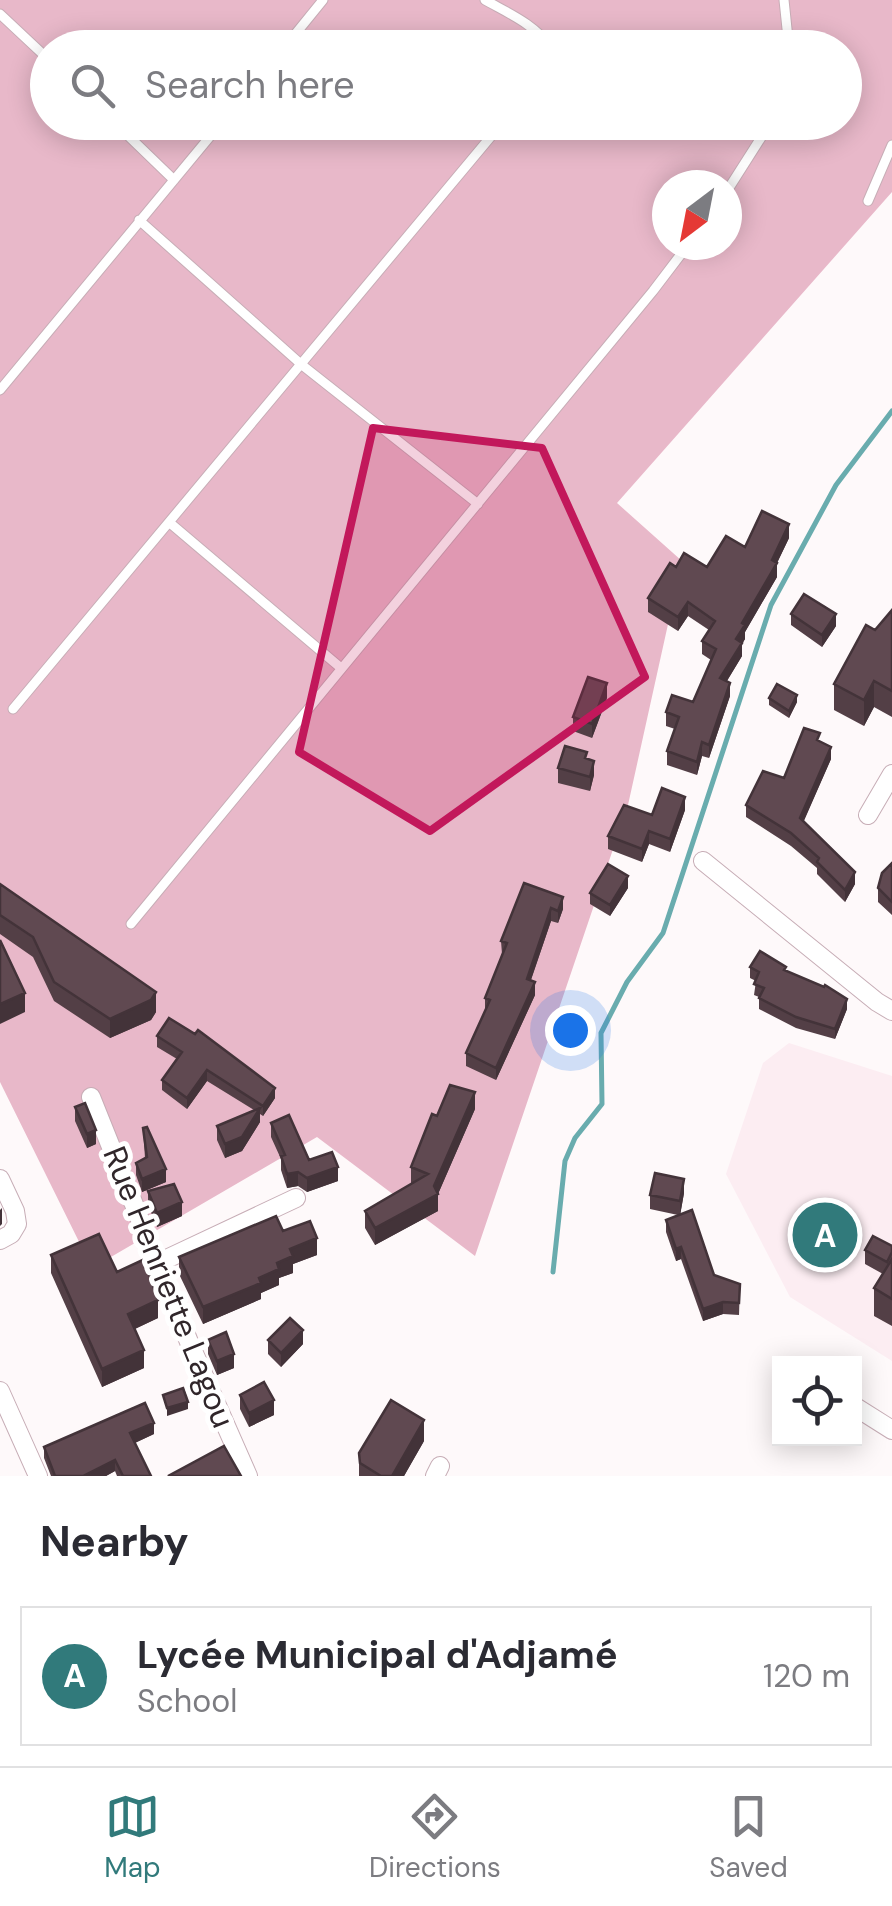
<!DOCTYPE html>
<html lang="en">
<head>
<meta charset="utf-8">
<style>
	:root { --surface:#fff; --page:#f7f7f7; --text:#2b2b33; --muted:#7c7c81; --line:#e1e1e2; --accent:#317a7b }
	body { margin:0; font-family:"DM Sans",sans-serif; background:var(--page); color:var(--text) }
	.controls { position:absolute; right:30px; bottom:30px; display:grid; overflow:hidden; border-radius:0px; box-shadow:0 5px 25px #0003 }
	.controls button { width:90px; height:90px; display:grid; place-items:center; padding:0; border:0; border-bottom:2px solid var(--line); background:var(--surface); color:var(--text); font:50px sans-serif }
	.compass { position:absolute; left:652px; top:170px; width:90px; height:90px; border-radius:50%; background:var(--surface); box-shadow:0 5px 25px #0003; rotate:212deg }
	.you { position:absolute; left:570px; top:1030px; width:35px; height:35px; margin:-25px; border:8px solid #fff; border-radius:50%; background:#1a73e8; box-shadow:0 0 0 15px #1a73e833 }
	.badge { display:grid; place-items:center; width:65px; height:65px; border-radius:50%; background:var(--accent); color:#fff; font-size:32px; font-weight:700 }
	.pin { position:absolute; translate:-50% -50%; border:5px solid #fff; box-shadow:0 2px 10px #0006 }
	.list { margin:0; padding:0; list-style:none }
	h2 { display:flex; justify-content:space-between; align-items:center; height:130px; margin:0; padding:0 40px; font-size:42px }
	h2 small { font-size:32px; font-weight:400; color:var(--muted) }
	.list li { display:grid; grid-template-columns:65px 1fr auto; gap:30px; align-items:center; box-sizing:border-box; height:140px; margin:0 20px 20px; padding:0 20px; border:2px solid var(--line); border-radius:0px }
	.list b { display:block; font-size:38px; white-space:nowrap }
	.list p { margin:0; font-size:32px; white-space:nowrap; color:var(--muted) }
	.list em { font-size:32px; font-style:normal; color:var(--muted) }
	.icon { flex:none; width:55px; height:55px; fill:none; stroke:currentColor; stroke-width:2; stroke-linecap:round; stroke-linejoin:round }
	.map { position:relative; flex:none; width:892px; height:1476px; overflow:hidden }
	.search { position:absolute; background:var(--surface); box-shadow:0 5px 25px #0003; left:30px; right:30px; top:30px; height:110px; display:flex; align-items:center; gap:25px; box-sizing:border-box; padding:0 35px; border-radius:55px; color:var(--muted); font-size:38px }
	.sheet { height:290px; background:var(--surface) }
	nav { display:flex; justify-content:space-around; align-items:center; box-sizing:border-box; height:140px; border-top:2px solid var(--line); background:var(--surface); font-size:28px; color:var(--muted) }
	nav a { display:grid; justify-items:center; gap:5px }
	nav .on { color:var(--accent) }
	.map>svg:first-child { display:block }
	.built { fill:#fcedf2 }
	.green { fill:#e8b8c9; fill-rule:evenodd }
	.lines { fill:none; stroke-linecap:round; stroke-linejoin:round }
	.stream { stroke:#69acae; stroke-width:5 }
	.service-casing { stroke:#c7adb6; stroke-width:11 }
	.minor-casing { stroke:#c7adb6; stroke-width:20 }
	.service { stroke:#fff; stroke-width:9 }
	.minor { stroke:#fff; stroke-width:18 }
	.wall { fill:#533f46 }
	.shaded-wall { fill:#433339 }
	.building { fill:#604951; stroke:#433339; stroke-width:2.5 }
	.marked { fill:#c2185b; fill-opacity:0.2; stroke:#c2185b; stroke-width:8; stroke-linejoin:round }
	.labels { text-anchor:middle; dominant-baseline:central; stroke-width:10; stroke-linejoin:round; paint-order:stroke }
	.street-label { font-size:32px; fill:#30262a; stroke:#fff }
</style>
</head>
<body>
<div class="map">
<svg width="892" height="1476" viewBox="0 0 892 1476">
	<rect width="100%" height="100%" fill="#fef9fa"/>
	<path class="built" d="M 789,1043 L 892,1076 L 892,1361 L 790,1297 L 726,1174 L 763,1063 Z"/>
	<path class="green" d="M 0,0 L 892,0 L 892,192 L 617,503 L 682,561 L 628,805 L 475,1256 L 317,1137 L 92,1268 L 0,1082 ZM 48,48 L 844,48 L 844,122 L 48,122 ZM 667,185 L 727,185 L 727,245 L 667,245 Z"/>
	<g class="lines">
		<path class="stream" d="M 553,1272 L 565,1161 L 575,1138 L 602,1104 L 601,1033 L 627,982 L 663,933 L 771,605 L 836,485 L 892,411"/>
		<defs>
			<path id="service" d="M 485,0 C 508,13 536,25 551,48
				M 784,0 L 789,48
				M 0,14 L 48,59
				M 284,48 L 323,0
				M 114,122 L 174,180
				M 727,191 L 771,122
				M 868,201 L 892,145
				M 139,220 L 302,365 L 478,504
				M 0,390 L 222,122
				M 170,523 L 341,668
				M 13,709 L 503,122
				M 131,924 L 653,291 L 688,245"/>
			<path id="minor" d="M 868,815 L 892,774
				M 703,861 L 877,1002 L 892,1011
				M 91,1097 L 189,1342 L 248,1476
				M 0,1179 L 15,1211 L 17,1224 L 11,1234 L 0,1240
				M 158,1263 L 296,1198
				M 0,1391 L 38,1476
				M 854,1406 L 892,1430
				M 435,1476 L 440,1466"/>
		</defs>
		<use href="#service" class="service-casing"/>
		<use href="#minor" class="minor-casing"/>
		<use href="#service" class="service"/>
		<use href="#minor" class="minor"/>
	</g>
	<path class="wall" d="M 789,538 L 777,563 L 777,577 L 745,632 L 745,639 L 742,644 L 742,656 L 727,681 L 730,696 L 709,758 L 702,756 L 697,775 L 667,765 L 667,751 L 675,729 L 666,726 L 666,712 L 693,702 L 711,660 L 702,654 L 702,641 L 709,630 L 688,616 L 678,631 L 648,612 L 648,598 L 676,567 L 707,567 L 745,547 Z
		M 892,610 L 892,717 L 874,707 L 864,726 L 834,710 L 834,684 Z
		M 791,614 L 836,626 L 822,647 L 791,625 Z
		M 607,698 L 592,738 L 573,731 L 573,717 Z
		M 769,698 L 797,702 L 789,718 L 769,705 Z
		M 820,742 L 831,759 L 803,822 L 855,884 L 845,902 L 817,874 L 817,868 L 791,846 L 746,817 L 746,805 L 784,778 Z
		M 587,758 L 594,775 L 590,791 L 558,783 L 558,768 Z
		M 685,810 L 670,852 L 649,844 L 642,862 L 608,849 L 608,836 L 652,815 Z
		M 892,863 L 892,915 L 878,902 L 878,888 Z
		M 524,883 L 563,909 L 558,923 L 551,921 L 531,980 L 535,995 L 496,1080 L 466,1066 L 466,1053 L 485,1011 L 485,998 L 502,954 L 501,941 Z
		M 0,884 L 156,1012 L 151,1020 L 110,1038 L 54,1001 L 33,957 L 0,934 Z
		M 628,888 L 610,916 L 590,904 L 590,893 Z
		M 750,967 L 786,971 L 847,1009 L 835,1039 L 796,1028 L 759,1009 L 759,997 L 754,995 L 756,981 L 750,978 Z
		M 157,1036 L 275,1098 L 263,1116 L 260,1114 L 260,1122 L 242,1151 L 225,1158 L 217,1140 L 217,1126 L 254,1110 L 207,1081 L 187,1109 L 162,1090 L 162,1080 L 177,1059 L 157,1047 Z
		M 75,1107 L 96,1144 L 87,1148 L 75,1121 Z
		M 475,1109 L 438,1194 L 438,1211 L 375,1245 L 365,1228 L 365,1211 L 411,1184 L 411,1167 L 437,1116 Z
		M 271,1123 L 309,1160 L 338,1181 L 307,1192 L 298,1186 L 287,1188 L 281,1170 L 281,1159 L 271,1137 Z
		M 143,1128 L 166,1182 L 142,1192 L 136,1175 L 136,1163 L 145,1158 Z
		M 148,1191 L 182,1216 L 157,1227 L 148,1205 Z
		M 684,1193 L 680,1215 L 714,1275 L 740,1284 L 739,1315 L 723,1314 L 703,1321 L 681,1259 L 676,1261 L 666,1232 L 666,1220 L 678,1215 L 650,1209 L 650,1195 Z
		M 283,1231 L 317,1255 L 293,1264 L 293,1273 L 279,1278 L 279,1285 L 261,1293 L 261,1299 L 203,1324 L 179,1274 L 179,1257 Z
		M 892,1246 L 892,1326 L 874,1316 L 874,1288 L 883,1274 L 865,1264 L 865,1250 Z
		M 51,1255 L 153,1288 L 158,1318 L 135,1329 L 144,1368 L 102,1387 L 51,1273 Z
		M 208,1340 L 234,1368 L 217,1375 L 208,1354 Z
		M 268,1340 L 303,1344 L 281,1367 L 268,1354 Z
		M 240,1395 L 274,1415 L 249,1427 L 240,1409 Z
		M 154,1434 L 135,1443 L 151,1476 L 117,1476 L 115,1471 L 106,1476 L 51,1476 L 44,1458 L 44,1447 Z
		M 424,1441 L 404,1476 L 359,1476 L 359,1453 Z"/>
	<path class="shaded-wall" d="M 789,524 L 789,538 L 777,563 L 777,577 L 745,632 L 745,639 L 742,644 L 742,656 L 720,692 L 720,678 L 742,623 Z
		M 688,602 L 688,616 L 678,631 L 678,617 Z
		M 836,614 L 836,626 L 822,647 L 822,635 Z
		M 874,681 L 874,707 L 864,726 L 864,700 Z
		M 607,683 L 607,698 L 592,738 L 592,724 Z
		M 730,683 L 730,696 L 709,758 L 709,745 Z
		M 797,695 L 797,702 L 789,718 L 789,711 Z
		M 702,742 L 702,756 L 697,775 L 697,762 Z
		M 831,747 L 831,759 L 800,830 L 800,818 Z
		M 594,761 L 594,775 L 590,791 L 590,777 Z
		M 685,797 L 685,810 L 670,852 L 670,839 Z
		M 649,831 L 649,844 L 642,862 L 642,849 Z
		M 855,872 L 855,884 L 845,902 L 845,890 Z
		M 628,876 L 628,888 L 610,916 L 610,905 Z
		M 563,897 L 563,909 L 558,923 L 558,911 Z
		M 551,908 L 551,921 L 527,991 L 527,979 Z
		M 535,982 L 535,995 L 496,1080 L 496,1068 Z
		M 156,992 L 156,1012 L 151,1020 L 110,1038 L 110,1019 Z
		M 25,993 L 25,1012 L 0,1024 L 0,1004 Z
		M 847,999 L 847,1009 L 835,1039 L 835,1029 Z
		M 207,1070 L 207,1081 L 187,1109 L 187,1098 Z
		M 275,1088 L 275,1098 L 263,1116 L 263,1106 Z
		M 475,1092 L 475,1109 L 438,1194 L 438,1211 L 375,1245 L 375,1228 L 434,1186 Z
		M 260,1108 L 260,1122 L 242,1151 L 225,1158 L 225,1144 Z
		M 96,1130 L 96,1144 L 87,1148 L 87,1134 Z
		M 338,1167 L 338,1181 L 307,1192 L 307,1178 Z
		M 166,1169 L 166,1182 L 142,1192 L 142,1179 Z
		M 298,1172 L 298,1186 L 287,1188 L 287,1174 Z
		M 684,1179 L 684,1193 L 680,1216 L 680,1201 Z
		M 182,1202 L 182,1216 L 157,1227 L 157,1213 Z
		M 2,1208 L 2,1224 L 0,1226 L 0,1210 Z
		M 317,1238 L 317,1255 L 293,1264 L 293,1273 L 279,1278 L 279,1285 L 261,1293 L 261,1299 L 203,1324 L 203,1307 L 259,1278 L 277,1263 L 290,1249 Z
		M 681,1247 L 681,1259 L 676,1261 L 676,1249 Z
		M 158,1300 L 158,1318 L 128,1332 L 128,1314 Z
		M 723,1302 L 723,1314 L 703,1321 L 703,1309 Z
		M 303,1330 L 303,1344 L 281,1367 L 281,1353 Z
		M 144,1350 L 144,1368 L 102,1387 L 102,1369 Z
		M 234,1354 L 234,1368 L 217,1375 L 217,1361 Z
		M 274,1400 L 274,1415 L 249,1427 L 249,1413 Z
		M 188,1402 L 188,1409 L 167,1416 L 167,1408 Z
		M 424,1420 L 424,1441 L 404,1476 L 392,1476 Z
		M 154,1423 L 154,1434 L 130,1445 L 130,1433 Z
		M 115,1460 L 115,1471 L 106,1476 L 83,1476 Z"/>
	<path class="building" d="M 762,511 L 789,524 L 772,560 L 777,563 L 742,623 L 745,625 L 736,639 L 742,643 L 720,678 L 730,683 L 709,745 L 702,742 L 697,762 L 667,751 L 679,717 L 666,712 L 672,695 L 693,702 L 716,649 L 702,641 L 715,621 L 688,602 L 678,617 L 648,598 L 670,563 L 676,567 L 684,553 L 707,567 L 726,536 L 745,547 Z
		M 804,594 L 836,614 L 822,635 L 791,614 Z
		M 892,610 L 892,691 L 874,681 L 864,700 L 834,684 L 866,625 L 875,630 Z
		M 588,677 L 607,683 L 592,724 L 573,717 Z
		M 777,684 L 797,695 L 789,711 L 769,698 Z
		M 804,728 L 820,733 L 817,740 L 831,747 L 800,818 L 855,872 L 845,890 L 817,862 L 819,858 L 791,833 L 746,805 L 763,771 L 784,778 Z
		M 565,746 L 587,752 L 585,758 L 594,761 L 590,777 L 558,768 Z
		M 662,788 L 685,797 L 670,839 L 649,831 L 642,849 L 608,836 L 624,805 L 652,815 Z
		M 892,863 L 892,902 L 878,888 L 882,873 Z
		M 608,864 L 628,876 L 610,905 L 590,893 Z
		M 524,883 L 563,897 L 558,911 L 551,908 L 527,979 L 535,982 L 496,1068 L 466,1053 L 490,1000 L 485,998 L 507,943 L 501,941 Z
		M 0,884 L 156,992 L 151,1000 L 110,1019 L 54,982 L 33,937 L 0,915 Z
		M 0,940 L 25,993 L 0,1004 Z
		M 760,951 L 786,967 L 784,970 L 824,987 L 825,985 L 847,999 L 835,1029 L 796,1017 L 759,998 L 764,988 L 754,984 L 759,972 L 750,967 Z
		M 169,1018 L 195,1034 L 198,1030 L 275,1088 L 263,1106 L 207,1070 L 187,1098 L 162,1080 L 182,1052 L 157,1036 Z
		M 450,1085 L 475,1092 L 434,1186 L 438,1194 L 375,1228 L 365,1211 L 428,1174 L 411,1167 L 432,1114 L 437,1116 Z
		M 85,1103 L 96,1130 L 87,1134 L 75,1107 Z
		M 260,1108 L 242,1137 L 225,1144 L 217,1126 Z
		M 289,1115 L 309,1160 L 332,1152 L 338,1167 L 307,1178 L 298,1172 L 287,1174 L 281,1156 L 285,1155 L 271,1123 Z
		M 147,1127 L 166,1169 L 142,1179 L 136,1163 L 147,1157 L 143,1128 Z
		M 655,1173 L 684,1179 L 680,1201 L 650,1195 Z
		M 174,1184 L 182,1202 L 157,1213 L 148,1191 Z
		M 692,1210 L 714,1275 L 740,1284 L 739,1303 L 723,1302 L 703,1309 L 681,1247 L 676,1249 L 666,1220 Z
		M 276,1216 L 283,1231 L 310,1221 L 317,1238 L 290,1249 L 293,1256 L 277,1263 L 279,1269 L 259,1278 L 261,1283 L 203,1307 L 179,1257 Z
		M 99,1234 L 117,1272 L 147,1258 L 153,1272 L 149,1274 L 158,1300 L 128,1314 L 144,1350 L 102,1369 L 51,1255 Z
		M 873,1236 L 892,1246 L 892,1252 L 887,1262 L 865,1250 Z
		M 892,1259 L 892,1299 L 874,1288 Z
		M 290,1318 L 303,1330 L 281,1353 L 268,1340 Z
		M 226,1332 L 234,1354 L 217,1361 L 208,1340 Z
		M 264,1382 L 274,1400 L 249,1413 L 240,1395 Z
		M 183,1388 L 188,1402 L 167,1408 L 163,1395 Z
		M 391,1400 L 424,1420 L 392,1476 L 381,1476 L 360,1463 L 359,1453 Z
		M 145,1403 L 154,1423 L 130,1433 L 151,1476 L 123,1476 L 115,1460 L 83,1476 L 55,1476 L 44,1447 Z
		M 224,1446 L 241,1476 L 168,1476 Z"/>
	<path class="marked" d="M 373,428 L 542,448 L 645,677 L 430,831 L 299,752 Z"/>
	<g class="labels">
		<g class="street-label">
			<text transform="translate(169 1287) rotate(68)">Rue Henriette Lagou</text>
		</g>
	</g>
</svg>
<div class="controls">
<button><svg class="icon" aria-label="locate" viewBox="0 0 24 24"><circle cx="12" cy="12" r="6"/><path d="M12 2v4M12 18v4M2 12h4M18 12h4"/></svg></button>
</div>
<svg class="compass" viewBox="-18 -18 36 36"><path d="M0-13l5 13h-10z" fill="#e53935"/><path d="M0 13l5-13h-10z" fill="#7c7c81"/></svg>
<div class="you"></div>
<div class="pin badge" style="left:825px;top:1235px">A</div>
<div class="search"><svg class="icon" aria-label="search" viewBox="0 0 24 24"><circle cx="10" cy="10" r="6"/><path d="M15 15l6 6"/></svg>Search here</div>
</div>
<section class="sheet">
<h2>Nearby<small></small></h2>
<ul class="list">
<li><span class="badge">A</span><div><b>Lycée Municipal d'Adjamé</b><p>School</p></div><em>120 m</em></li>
</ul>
</section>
<nav>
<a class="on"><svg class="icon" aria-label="map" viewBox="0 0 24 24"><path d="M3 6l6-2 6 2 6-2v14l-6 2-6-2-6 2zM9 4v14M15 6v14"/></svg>Map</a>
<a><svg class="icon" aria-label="directions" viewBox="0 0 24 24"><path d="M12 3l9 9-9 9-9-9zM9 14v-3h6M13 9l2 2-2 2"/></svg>Directions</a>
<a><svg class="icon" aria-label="saved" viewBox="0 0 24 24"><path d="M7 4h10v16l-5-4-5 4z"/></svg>Saved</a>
</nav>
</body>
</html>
